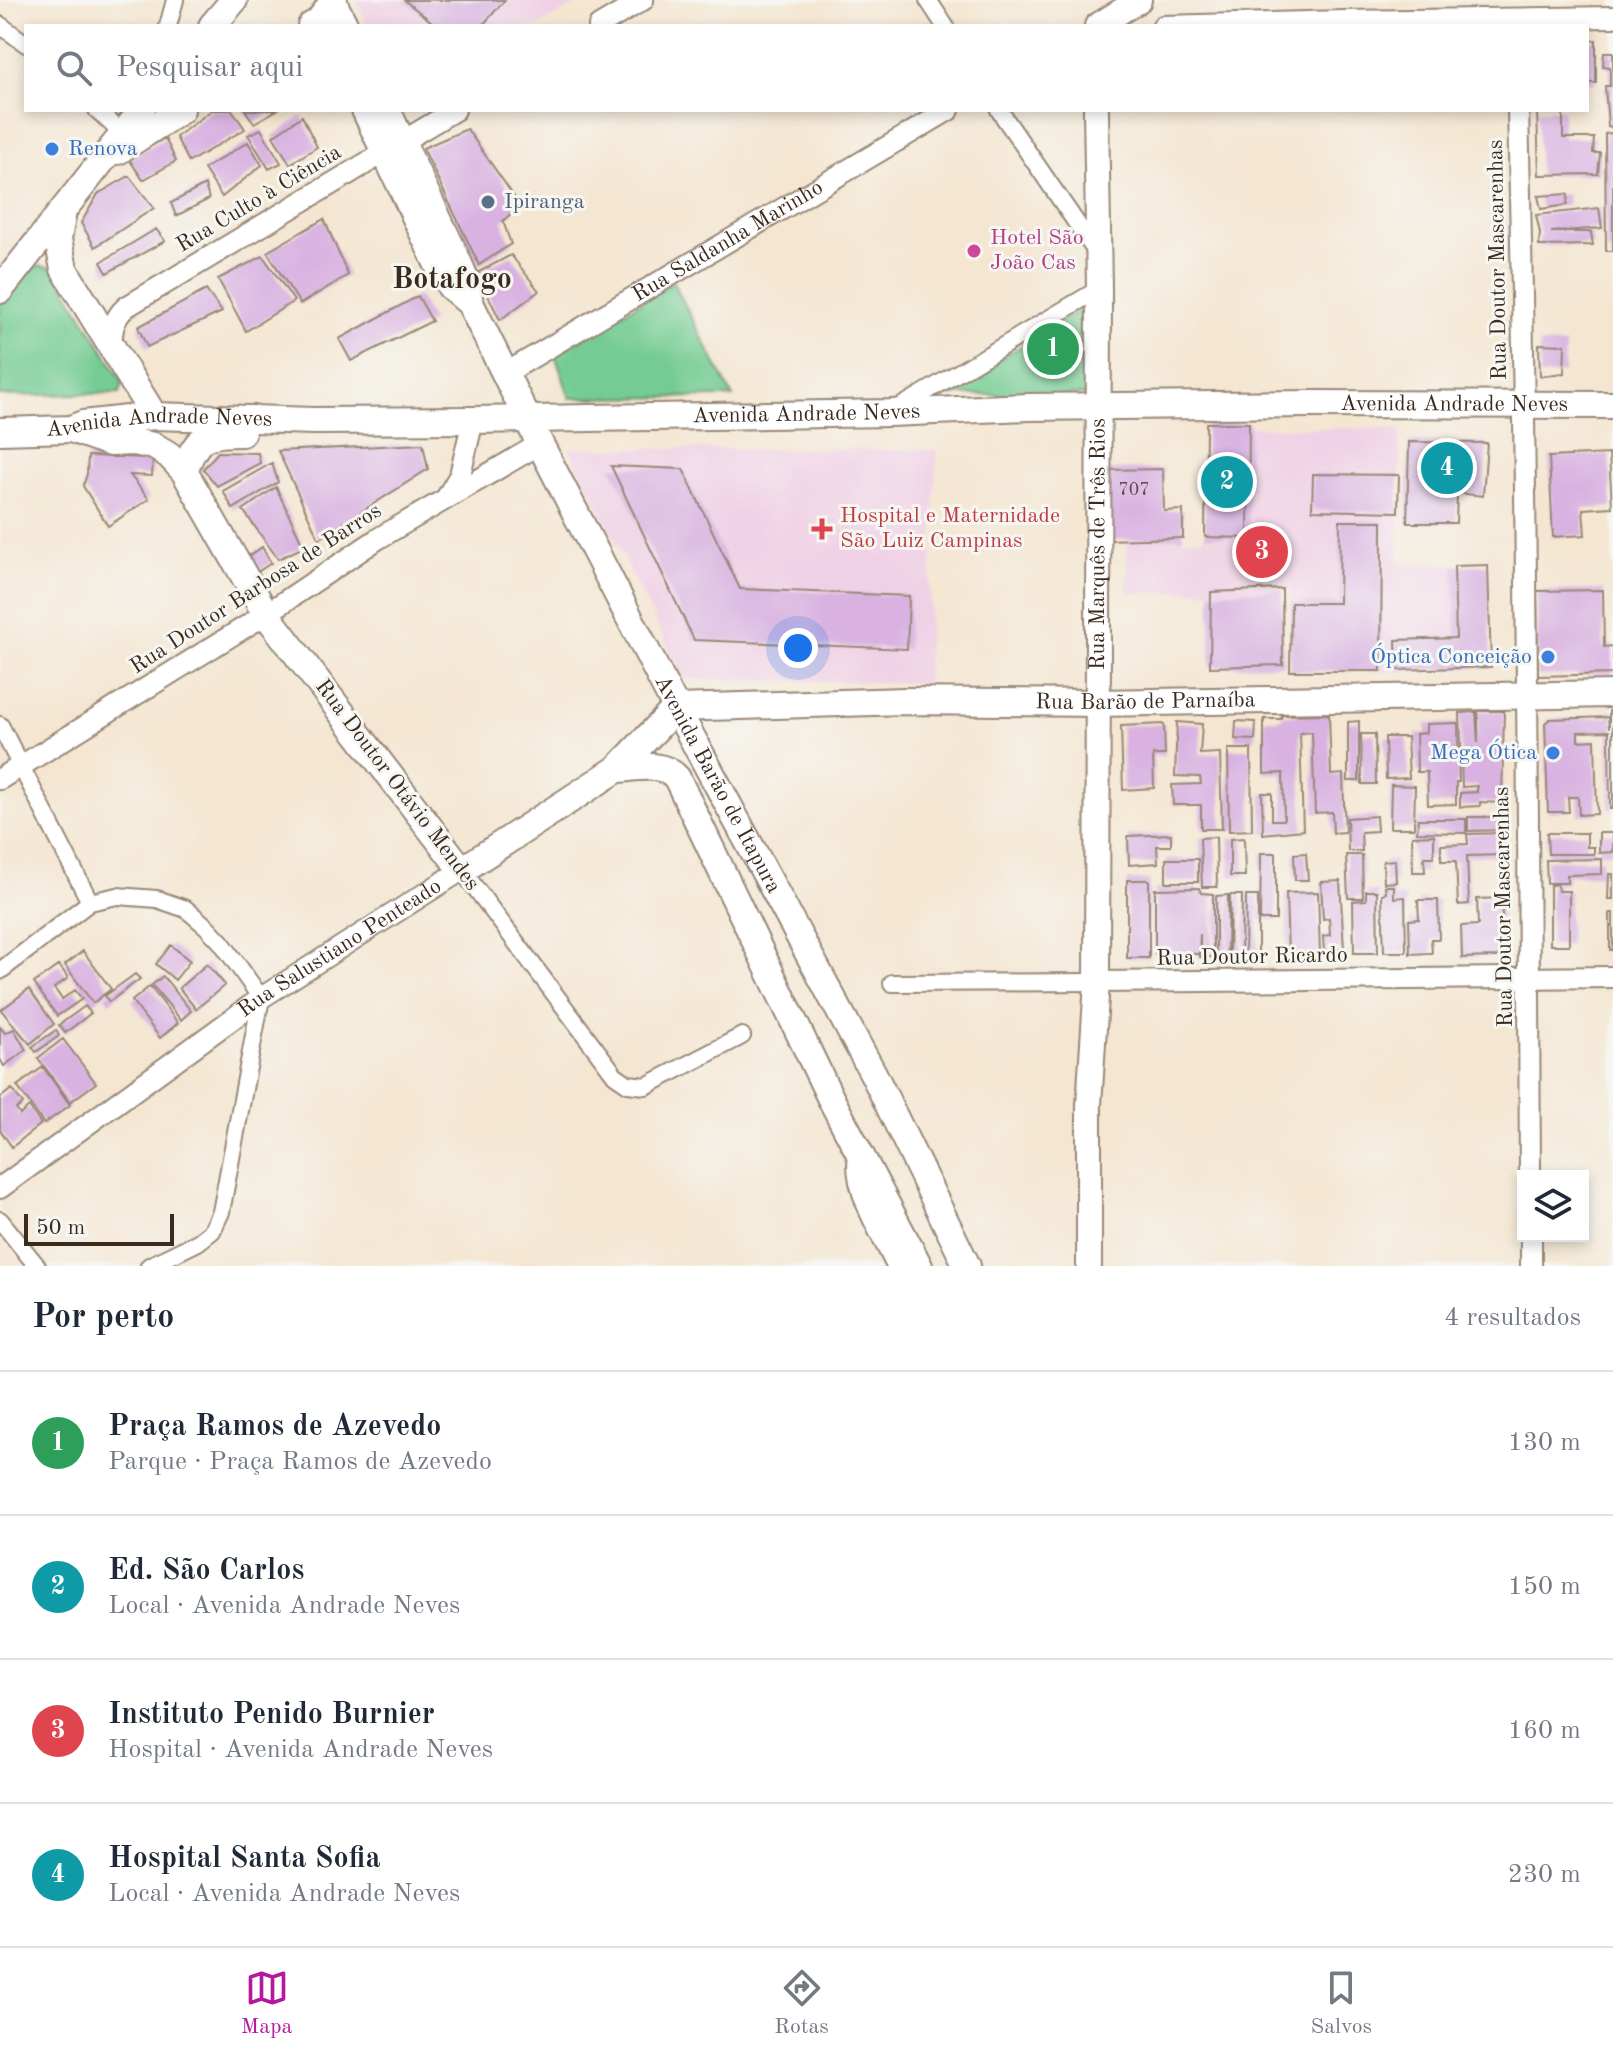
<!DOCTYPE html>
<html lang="pt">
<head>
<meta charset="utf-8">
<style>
	:root { --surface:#fff; --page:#f2f2f3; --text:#1f2937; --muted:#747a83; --line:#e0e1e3; --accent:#b5179e }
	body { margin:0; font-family:"Old Standard TT",serif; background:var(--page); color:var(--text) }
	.controls { position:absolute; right:24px; bottom:24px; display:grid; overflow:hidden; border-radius:0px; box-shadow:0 4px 12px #0003 }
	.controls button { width:72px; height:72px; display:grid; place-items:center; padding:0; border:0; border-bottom:2px solid var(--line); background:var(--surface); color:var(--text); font:40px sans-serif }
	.scale { position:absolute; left:24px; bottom:20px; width:150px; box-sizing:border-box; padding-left:8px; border:4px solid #3b2a1e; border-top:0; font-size:22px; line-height:28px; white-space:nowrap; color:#3b2a1e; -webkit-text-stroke:6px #f6f6f2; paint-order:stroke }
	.you { position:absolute; left:798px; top:648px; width:28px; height:28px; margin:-20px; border:6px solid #fff; border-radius:50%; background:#1a73e8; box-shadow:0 0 0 12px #1a73e833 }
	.badge { display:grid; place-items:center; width:52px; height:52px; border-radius:50%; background:var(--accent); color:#fff; font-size:26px; font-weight:700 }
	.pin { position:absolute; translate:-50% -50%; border:4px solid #fff; box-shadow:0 2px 8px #0006 }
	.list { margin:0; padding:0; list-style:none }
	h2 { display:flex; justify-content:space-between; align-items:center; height:104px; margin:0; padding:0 32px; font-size:34px }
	h2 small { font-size:26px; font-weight:400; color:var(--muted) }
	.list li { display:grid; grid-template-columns:52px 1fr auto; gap:24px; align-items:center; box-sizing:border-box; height:144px; padding:0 32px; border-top:2px solid var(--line) }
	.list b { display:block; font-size:30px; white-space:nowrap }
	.list p { margin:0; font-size:26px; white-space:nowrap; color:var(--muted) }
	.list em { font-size:26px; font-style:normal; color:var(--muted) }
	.icon { flex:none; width:44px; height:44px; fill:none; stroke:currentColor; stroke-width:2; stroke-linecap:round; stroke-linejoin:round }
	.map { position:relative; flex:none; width:1613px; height:1266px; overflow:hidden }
	.search { position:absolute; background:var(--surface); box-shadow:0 4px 12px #0003; left:24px; right:24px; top:24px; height:88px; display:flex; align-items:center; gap:20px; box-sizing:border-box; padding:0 28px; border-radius:0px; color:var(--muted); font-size:30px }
	.sheet { height:680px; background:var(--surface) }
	nav { display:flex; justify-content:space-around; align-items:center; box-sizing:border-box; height:112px; border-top:2px solid var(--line); background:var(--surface); font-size:22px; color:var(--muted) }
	nav a { display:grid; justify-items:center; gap:4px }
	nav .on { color:var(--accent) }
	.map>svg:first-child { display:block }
	.built { fill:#f0d0e5; fill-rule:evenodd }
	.green { fill:#74cc92; stroke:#587b58; stroke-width:2 }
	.building { fill:#d9b2e1 }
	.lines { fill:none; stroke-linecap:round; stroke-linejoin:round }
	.minor-casing { stroke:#988878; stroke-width:20 }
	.tertiary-casing { stroke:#988878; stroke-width:24 }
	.secondary-casing { stroke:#988878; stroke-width:28 }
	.primary-casing { stroke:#988878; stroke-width:30 }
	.minor { stroke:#fff; stroke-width:16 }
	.tertiary { stroke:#fff; stroke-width:20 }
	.secondary { stroke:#fff; stroke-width:24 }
	.primary { stroke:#fff; stroke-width:26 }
	.shop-dot { fill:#3f7fe0; stroke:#f6f6f2; stroke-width:3 }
	.service-dot { fill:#5c6f8a; stroke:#f6f6f2; stroke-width:3 }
	.hotel-dot { fill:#d1479c; stroke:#f6f6f2; stroke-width:3 }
	.health-dot { fill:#e0444e; stroke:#f6f6f2; stroke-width:3 }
	.labels { text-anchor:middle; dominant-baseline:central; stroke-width:6; stroke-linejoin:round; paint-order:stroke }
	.number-label { font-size:18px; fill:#624c4f }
	.shop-label { font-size:22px; fill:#366cbe; stroke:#f6f6f2; text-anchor:end }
	.street-label { font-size:22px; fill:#3b2a1e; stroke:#f6f6f2 }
	.service-label { font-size:22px; fill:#4e5e75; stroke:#f6f6f2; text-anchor:start }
	.hotel-label { font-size:22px; fill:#b23c85; stroke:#f6f6f2; text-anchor:start }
	.health-label { font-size:22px; fill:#be3a42; stroke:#f6f6f2; text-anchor:start }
	.district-label { font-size:30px; font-weight:bold; fill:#3b2a1e; stroke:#f6f6f2 }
</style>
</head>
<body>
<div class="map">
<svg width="1613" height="1266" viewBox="0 0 1613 1266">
	<rect width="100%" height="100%" fill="#f6f6f2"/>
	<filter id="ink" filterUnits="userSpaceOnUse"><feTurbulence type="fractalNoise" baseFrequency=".0125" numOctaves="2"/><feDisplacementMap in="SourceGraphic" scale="16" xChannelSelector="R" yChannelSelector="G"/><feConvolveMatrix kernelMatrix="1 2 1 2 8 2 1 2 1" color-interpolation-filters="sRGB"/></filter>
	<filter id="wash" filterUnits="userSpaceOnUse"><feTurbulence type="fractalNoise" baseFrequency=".006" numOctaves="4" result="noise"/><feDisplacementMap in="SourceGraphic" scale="32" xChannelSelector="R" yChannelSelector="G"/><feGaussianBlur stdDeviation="1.8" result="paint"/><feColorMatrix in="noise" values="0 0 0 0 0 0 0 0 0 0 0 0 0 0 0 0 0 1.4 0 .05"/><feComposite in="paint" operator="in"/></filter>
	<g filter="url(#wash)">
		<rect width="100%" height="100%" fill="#f4e6d1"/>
		<path class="built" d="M 357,0 L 584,0 L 538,26 L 367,26 Z
			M 1249,427 L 1400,429 L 1398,564 L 1488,565 L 1491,667 L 1381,671 L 1290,671 L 1291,589 L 1127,593 L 1127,540 L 1248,538 Z
			M 569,448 L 937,450 L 926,683 L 684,679 ZM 611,466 L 682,469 L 740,589 L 909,596 L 907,649 L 694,640 Z"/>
		<path class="green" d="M 39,266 L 53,268 L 123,382 L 120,393 L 0,396 L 0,302 L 21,274 Z
			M 673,282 L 733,397 L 570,398 L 555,355 Z
			M 1091,303 L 1088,395 L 941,395 Z"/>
		<g id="blocks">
			<path class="building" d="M 404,0 L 505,0 L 482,26 L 437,26 Z
				M 1596,40 L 1596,83 L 1587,83 L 1587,41 Z
				M 1604,52 L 1613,52 L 1613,126 L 1608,127 L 1605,86 L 1610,86 L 1610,67 L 1603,66 Z
				M 212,110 L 232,110 L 245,129 L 189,162 L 176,137 Z
				M 245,110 L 277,110 L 254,123 Z
				M 1537,110 L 1563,110 L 1563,138 L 1594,138 L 1593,153 L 1600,153 L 1598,174 L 1539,175 Z
				M 302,116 L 317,147 L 290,164 L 273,136 Z
				M 261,129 L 281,163 L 269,169 L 248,135 Z
				M 467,129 L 520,205 L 503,221 L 511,244 L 479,265 L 423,148 Z
				M 1613,133 L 1613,251 L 1606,251 L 1605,134 Z
				M 165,138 L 176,161 L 143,180 L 129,159 Z
				M 248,142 L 262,165 L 222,197 L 204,169 Z
				M 129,176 L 154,208 L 95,247 L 81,223 L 98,194 Z
				M 205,185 L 209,199 L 176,216 L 171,203 Z
				M 1568,194 L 1567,205 L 1541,209 L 1538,196 Z
				M 1599,208 L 1602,228 L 1551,232 L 1591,232 L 1593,245 L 1539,246 L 1540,233 L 1536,215 Z
				M 324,219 L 348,275 L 300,304 L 267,252 Z
				M 156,229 L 165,241 L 107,273 L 101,262 Z
				M 511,255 L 539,291 L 500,320 L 477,273 Z
				M 263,256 L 294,301 L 246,331 L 218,279 Z
				M 206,290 L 222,312 L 147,347 L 138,327 Z
				M 418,296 L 432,321 L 351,361 L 339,339 Z
				M 1539,344 L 1565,345 L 1564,373 L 1540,376 Z
				M 1206,423 L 1249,423 L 1248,538 L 1205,537 Z
				M 1409,442 L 1487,443 L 1483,496 L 1457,493 L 1456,523 L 1407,523 Z
				M 423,444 L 428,469 L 319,539 L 278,451 Z
				M 218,452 L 258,453 L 260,463 L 217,486 L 203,469 Z
				M 1609,454 L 1612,507 L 1583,509 L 1585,535 L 1553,537 L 1549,457 Z
				M 88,456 L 153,458 L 152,476 L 130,475 L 149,499 L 108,526 L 83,486 L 87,474 Z
				M 272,463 L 278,482 L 233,509 L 223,491 Z
				M 611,466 L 683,469 L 740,589 L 909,596 L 907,649 L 694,640 Z
				M 1163,469 L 1164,511 L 1183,510 L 1183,538 L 1105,540 L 1104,470 Z
				M 1313,474 L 1399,475 L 1398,512 L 1312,510 Z
				M 276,487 L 304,547 L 278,559 L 243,510 Z
				M 1340,521 L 1382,521 L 1381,671 L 1290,671 L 1291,603 L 1339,603 Z
				M 262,547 L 271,563 L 256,573 L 247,558 Z
				M 1488,565 L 1491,667 L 1397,670 L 1396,640 L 1456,638 L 1454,566 Z
				M 1282,589 L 1283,665 L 1210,667 L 1211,592 Z
				M 1603,590 L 1604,647 L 1613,646 L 1613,674 L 1538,676 L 1537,591 Z
				M 1478,711 L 1504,711 L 1502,803 L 1480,802 L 1480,806 L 1460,807 L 1460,793 L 1477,792 L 1477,786 L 1462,787 L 1460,713 L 1476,712 L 1478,743 Z
				M 1609,711 L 1613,711 L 1613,809 L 1610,809 L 1609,731 L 1578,732 L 1578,741 L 1595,740 L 1597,814 L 1579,815 L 1578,797 L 1568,797 L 1569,812 L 1548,812 L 1545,723 L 1550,719 L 1608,717 L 1609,728 Z
				M 1329,714 L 1331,775 L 1343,774 L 1345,832 L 1333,833 L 1332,812 L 1315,813 L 1312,732 L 1300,733 L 1303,830 L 1263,834 L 1262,793 L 1272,793 L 1272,820 L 1284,820 L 1283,773 L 1264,774 L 1264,719 L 1281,719 L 1282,715 Z
				M 1236,721 L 1256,722 L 1255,740 L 1235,739 Z
				M 1359,721 L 1359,781 L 1348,781 L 1348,722 Z
				M 1177,722 L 1202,724 L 1200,754 L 1220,753 L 1222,829 L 1201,829 L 1201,805 L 1173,805 L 1172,785 L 1201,784 L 1200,777 L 1175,776 Z
				M 1458,723 L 1459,782 L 1456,782 L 1456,804 L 1428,805 L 1427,772 L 1417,772 L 1416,734 L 1426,733 L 1426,724 Z
				M 1164,724 L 1165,755 L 1153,755 L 1154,788 L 1123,790 L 1121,726 Z
				M 1361,734 L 1375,734 L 1376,784 L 1362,784 Z
				M 1385,737 L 1407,737 L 1409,778 L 1386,779 Z
				M 1228,749 L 1251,749 L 1252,830 L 1229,831 Z
				M 1391,785 L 1415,786 L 1414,828 L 1390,828 Z
				M 1376,816 L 1377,831 L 1361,832 L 1362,851 L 1348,851 L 1347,818 Z
				M 1468,817 L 1505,817 L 1505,830 L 1468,831 Z
				M 1418,819 L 1466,819 L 1466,833 L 1417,832 Z
				M 1505,833 L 1505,855 L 1467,856 L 1469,904 L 1458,905 L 1456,861 L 1441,861 L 1441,845 L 1468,844 L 1467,834 Z
				M 1547,833 L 1587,833 L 1587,847 L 1594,847 L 1594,854 L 1548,854 Z
				M 1599,833 L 1613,833 L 1613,852 L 1599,853 Z
				M 1171,834 L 1171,846 L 1157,846 L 1158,863 L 1129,865 L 1128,836 Z
				M 1434,835 L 1434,857 L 1424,857 L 1425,872 L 1413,872 L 1412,836 Z
				M 1216,837 L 1217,887 L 1202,887 L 1200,838 Z
				M 1244,838 L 1245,876 L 1230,876 L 1230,839 Z
				M 1261,853 L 1276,853 L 1276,920 L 1260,920 Z
				M 1306,853 L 1308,880 L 1295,880 L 1294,854 Z
				M 1346,855 L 1362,855 L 1363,898 L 1348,898 Z
				M 1166,859 L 1198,859 L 1198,882 L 1166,882 Z
				M 1602,859 L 1602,874 L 1567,875 L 1567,883 L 1547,883 L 1546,860 Z
				M 1395,860 L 1396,882 L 1384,883 L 1383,861 Z
				M 1609,874 L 1613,874 L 1613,899 L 1608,899 Z
				M 1127,880 L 1149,880 L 1149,958 L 1127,958 Z
				M 1340,881 L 1344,949 L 1324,951 L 1323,936 L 1330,935 L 1329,918 L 1323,919 L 1321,882 Z
				M 1557,884 L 1558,891 L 1569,891 L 1569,945 L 1550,945 L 1550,885 Z
				M 1385,886 L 1394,886 L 1394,898 L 1405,897 L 1406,952 L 1384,952 L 1382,894 L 1386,893 Z
				M 1199,888 L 1201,893 L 1213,894 L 1213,957 L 1200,957 L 1200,934 L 1199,954 L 1155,954 L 1155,889 Z
				M 1366,891 L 1377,891 L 1378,953 L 1354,953 L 1353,901 L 1366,900 Z
				M 1318,892 L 1320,954 L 1288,955 L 1286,893 Z
				M 1228,895 L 1227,955 L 1216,955 L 1216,896 Z
				M 1230,895 L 1242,895 L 1241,955 L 1229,955 Z
				M 1246,896 L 1258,896 L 1258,956 L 1245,956 Z
				M 1501,898 L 1504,952 L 1496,957 L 1462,958 L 1461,926 L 1478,925 L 1477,899 Z
				M 1418,900 L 1438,900 L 1439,939 L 1431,939 L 1432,953 L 1410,954 L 1409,920 L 1419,919 Z
				M 1610,913 L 1613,913 L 1613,950 L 1610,950 Z
				M 171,945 L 190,961 L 175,980 L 156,964 Z
				M 83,951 L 111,989 L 93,1003 L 65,965 Z
				M 207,964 L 225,985 L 196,1009 L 179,988 Z
				M 59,965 L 68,978 L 54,988 L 62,999 L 75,990 L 82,999 L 57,1016 L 34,983 Z
				M 135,974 L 140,979 L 109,1002 L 105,996 Z
				M 163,976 L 191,1011 L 181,1020 L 152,985 Z
				M 150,986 L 178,1023 L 160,1038 L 132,1001 Z
				M 29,989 L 54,1024 L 30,1044 L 1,1010 Z
				M 85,1006 L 91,1013 L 65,1033 L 59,1025 Z
				M 0,1027 L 5,1033 L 14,1029 L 26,1050 L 4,1066 L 0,1059 Z
				M 56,1030 L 59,1036 L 36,1052 L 32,1047 Z
				M 63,1039 L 96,1083 L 70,1102 L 38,1058 Z
				M 43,1067 L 70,1105 L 44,1124 L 17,1086 Z
				M 12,1089 L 23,1104 L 16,1109 L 20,1115 L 29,1107 L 41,1124 L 12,1147 L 0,1130 L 0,1098 Z"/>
		</g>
	</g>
	<g filter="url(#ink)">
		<use href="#blocks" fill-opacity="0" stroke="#988878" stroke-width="2"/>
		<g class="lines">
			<defs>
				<path id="minor" d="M 928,0 L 945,26
					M 0,25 L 26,44
					M 168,26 L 175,0
					M 97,110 L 123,134
					M 999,110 L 1097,253
					M 897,409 L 1099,289
					M 0,725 L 90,902
					M 462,870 L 615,1075 L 628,1084 L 646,1086 L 742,1036
					M 0,971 L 90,902 L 117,896 L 157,899 L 186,909 L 207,927 L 222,943 L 261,998 L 221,1212 L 212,1231 L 198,1242 L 149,1266
					M 892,983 L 1097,982
					M 0,1220 L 37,1266"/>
				<g id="tertiary">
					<path d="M 599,26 L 643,0"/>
					<path d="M 1163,26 L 1343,21 L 1613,17"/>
					<path d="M 1518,110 C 1527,465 1528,821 1530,1176"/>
					<path d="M 111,347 C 112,330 113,319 126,307 L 455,110"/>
					<path id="s1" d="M 506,373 L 949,110"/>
					<path d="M 448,495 L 460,475 L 473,420"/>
					<path d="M 0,779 L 266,614 L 379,538 L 540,444"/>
					<path d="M 1097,982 L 1613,977"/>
					<path id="s2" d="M 0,1188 L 261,998 L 462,870"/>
					<path d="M 1531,1236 L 1531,1266"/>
				</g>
				<g id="secondary">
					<path d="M 1097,26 L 1139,0"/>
					<path d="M 860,1164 C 860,1198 885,1235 899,1266"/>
					<path id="s3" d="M 1089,1266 L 1089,1105 L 1097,982 L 1099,289 L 1096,110"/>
				</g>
				<g id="primary">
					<path d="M 332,0 L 345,26"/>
					<path d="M 212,26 L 234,0"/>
					<path d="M 311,26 L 319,21 L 334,0"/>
					<path d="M 365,110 L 439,267 L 450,286 L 470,303"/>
					<path id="s4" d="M 387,110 L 456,257 L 465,278 L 470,303 L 540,444 L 676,708 L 874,1075 L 967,1266"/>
					<path d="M 118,151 L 181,110"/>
					<path d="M 63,211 L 58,239 L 64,269 L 154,416"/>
					<path d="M 0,290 L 142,110"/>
					<path id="s5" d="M 71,429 L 110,443 L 133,442 L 154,446 L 169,455 L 184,471 L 266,614 L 462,870 L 617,769 L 676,708 L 905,701 L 1096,703 L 1613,694"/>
					<path id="s6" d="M 0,431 L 71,429 L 83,424 L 154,416 L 314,421 L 473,420 L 890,413 L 1028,407 L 1310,404 L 1613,405"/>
					<path d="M 184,471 C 198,435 205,433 242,433"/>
					<path d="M 617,769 C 637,768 662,761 677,778 L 830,1097 L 919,1266"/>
				</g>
			</defs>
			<use href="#minor" class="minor-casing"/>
			<use href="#tertiary" class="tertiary-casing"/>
			<use href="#secondary" class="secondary-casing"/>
			<use href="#primary" class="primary-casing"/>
			<use href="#minor" class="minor"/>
			<use href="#tertiary" class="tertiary"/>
			<use href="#secondary" class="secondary"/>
			<use href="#primary" class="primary"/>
		</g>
	</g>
	<g class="shop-dot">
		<circle cx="52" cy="149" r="8"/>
		<circle cx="1548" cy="657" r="8"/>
		<circle cx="1553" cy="753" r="8"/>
	</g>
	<circle class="service-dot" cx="488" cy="202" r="8"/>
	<circle class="hotel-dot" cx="974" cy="251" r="8"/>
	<path class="health-dot" d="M818 517h8v8h8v8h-8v8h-8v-8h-8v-8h8z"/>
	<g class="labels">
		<g class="number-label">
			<text x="1134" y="490">707</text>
		</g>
		<g class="shop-label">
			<text x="68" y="149" text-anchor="start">Renova</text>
			<text x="1532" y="657">Óptica Conceição</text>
			<text x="1537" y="753">Mega Ótica</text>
		</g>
		<g class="street-label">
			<text transform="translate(259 199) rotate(-31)">Rua Culto à Ciência</text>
			<text stroke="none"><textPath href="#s1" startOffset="258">Rua Saldanha Marinho</textPath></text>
			<text transform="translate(1498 260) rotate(-91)">Rua Doutor Mascarenhas</text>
			<text stroke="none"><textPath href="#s6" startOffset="1456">Avenida Andrade Neves</textPath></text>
			<text stroke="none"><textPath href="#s6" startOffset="808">Avenida Andrade Neves</textPath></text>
			<text stroke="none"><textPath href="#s6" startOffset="160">Avenida Andrade Neves</textPath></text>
			<text stroke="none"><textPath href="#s3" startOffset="722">Rua Marquês de Três Rios</textPath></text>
			<text transform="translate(256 589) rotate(-33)">Rua Doutor Barbosa de Barros</text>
			<text stroke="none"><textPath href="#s5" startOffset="1352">Rua Barão de Parnaíba</textPath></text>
			<text transform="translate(397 785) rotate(53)">Rua Doutor Otávio Mendes</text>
			<text stroke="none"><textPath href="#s4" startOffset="752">Avenida Barão de Itapura</textPath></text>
			<text transform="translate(1504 907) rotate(-91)">Rua Doutor Mascarenhas</text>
			<text stroke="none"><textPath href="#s2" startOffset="416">Rua Salustiano Penteado</textPath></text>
			<text transform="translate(1252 957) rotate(-1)">Rua Doutor Ricardo</text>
		</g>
		<g class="service-label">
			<text x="504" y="202">Ipiranga</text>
		</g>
		<g class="hotel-label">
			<text x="990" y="238">Hotel São<tspan x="990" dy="25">João Cas</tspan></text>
		</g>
		<g class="health-label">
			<text x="840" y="516">Hospital e Maternidade<tspan x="840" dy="25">São Luiz Campinas</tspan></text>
		</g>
		<g class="district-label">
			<text x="452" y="280">Botafogo</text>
		</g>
	</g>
</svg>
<div class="controls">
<button><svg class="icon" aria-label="layers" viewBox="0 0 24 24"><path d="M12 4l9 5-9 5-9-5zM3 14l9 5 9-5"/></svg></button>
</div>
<div class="scale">50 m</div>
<div class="you"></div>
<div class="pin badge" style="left:1053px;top:349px;background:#2e9e5b">1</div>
<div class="pin badge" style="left:1227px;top:482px;background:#0f9aa8">2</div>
<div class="pin badge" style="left:1262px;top:552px;background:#e0444e">3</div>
<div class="pin badge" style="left:1447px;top:468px;background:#0f9aa8">4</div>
<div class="search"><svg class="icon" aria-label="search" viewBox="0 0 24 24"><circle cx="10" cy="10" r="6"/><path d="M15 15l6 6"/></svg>Pesquisar aqui</div>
</div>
<section class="sheet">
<h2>Por perto<small>4 resultados</small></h2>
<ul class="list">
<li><span class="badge" style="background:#2e9e5b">1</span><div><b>Praça Ramos de Azevedo</b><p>Parque · Praça Ramos de Azevedo</p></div><em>130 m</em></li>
<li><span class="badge" style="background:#0f9aa8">2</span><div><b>Ed. São Carlos</b><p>Local · Avenida Andrade Neves</p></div><em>150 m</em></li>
<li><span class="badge" style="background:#e0444e">3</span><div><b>Instituto Penido Burnier</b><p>Hospital · Avenida Andrade Neves</p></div><em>160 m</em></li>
<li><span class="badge" style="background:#0f9aa8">4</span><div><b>Hospital Santa Sofia</b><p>Local · Avenida Andrade Neves</p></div><em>230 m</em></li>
</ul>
</section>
<nav>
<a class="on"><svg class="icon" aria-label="map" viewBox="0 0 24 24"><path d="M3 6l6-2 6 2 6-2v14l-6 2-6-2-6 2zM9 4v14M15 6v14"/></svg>Mapa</a>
<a><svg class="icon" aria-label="directions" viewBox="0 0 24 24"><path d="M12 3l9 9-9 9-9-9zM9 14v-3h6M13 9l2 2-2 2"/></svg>Rotas</a>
<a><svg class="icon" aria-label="saved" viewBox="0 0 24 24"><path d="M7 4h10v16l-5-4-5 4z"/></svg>Salvos</a>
</nav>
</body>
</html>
